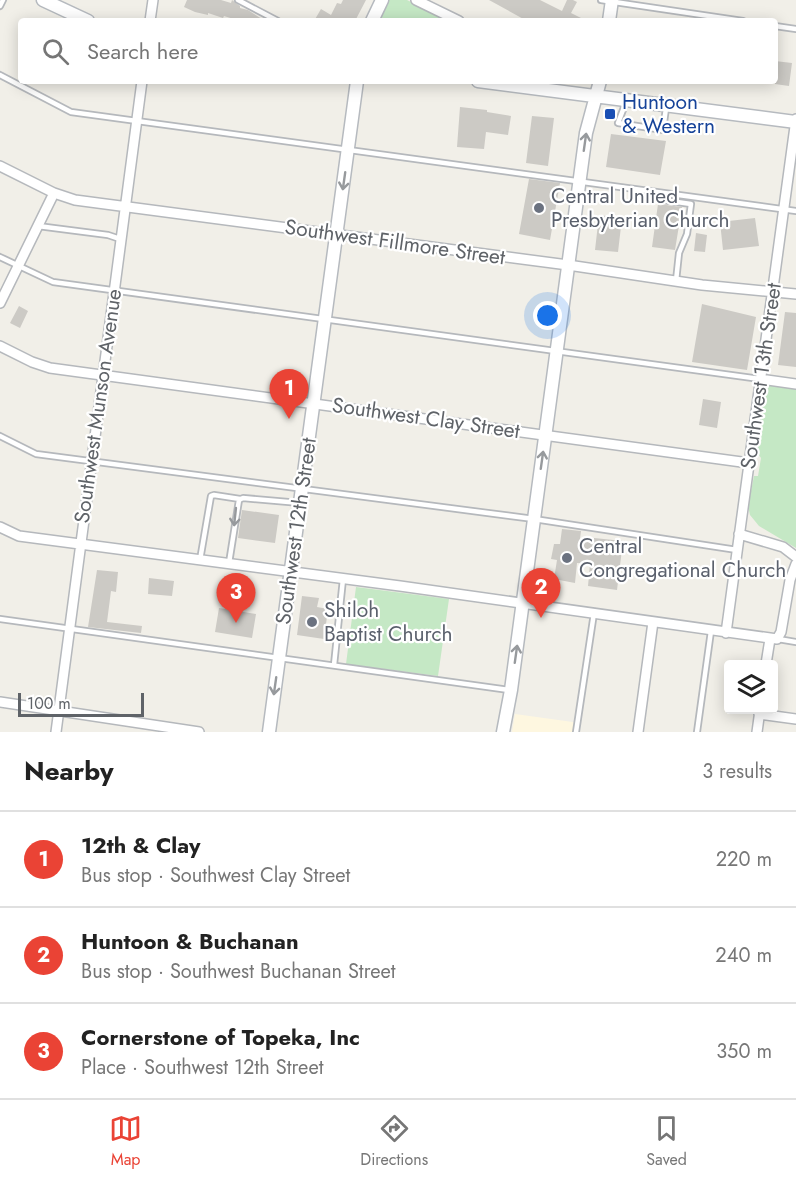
<!DOCTYPE html>
<html lang="en">
<head>
<meta charset="utf-8">
<style>
	:root { --surface:#fff; --page:#f2f2f2; --text:#222; --muted:#767676; --line:#e0e0e0; --accent:#ea4335 }
	body { margin:0; font-family:Jost,sans-serif; background:var(--page); color:var(--text) }
	.controls { position:absolute; right:18px; bottom:18px; display:grid; overflow:hidden; border-radius:6px; box-shadow:0 3px 15px #0003 }
	.controls button { width:54px; height:54px; display:grid; place-items:center; padding:0; border:0; border-bottom:2px solid var(--line); background:var(--surface); color:var(--text); font:30px sans-serif }
	.scale { position:absolute; left:18px; bottom:15px; width:126px; box-sizing:border-box; padding-left:6px; border:3px solid #5f6368; border-top:0; font-size:16px; line-height:21px; white-space:nowrap; color:#5f6368; -webkit-text-stroke:4px #fff; paint-order:stroke }
	.you { position:absolute; left:548px; top:316px; width:21px; height:21px; margin:-15px; border:4px solid #fff; border-radius:50%; background:#1a73e8; box-shadow:0 0 0 9px #1a73e833 }
	.badge { display:grid; place-items:center; width:39px; height:39px; border-radius:50%; background:var(--accent); color:#fff; font-size:20px; font-weight:700 }
	.pin { position:absolute; translate:-50% -50px; filter:drop-shadow(0 2px 3px #0008) }
	.pin::after { content:''; position:absolute; top:32px; width:21px; height:18px; background:inherit; clip-path:polygon(0 0,100% 0,50% 100%) }
	.list { margin:0; padding:0; list-style:none }
	h2 { display:flex; justify-content:space-between; align-items:center; height:78px; margin:0; padding:0 24px; font-size:26px }
	h2 small { font-size:20px; font-weight:400; color:var(--muted) }
	.list li { display:grid; grid-template-columns:39px 1fr auto; gap:18px; align-items:center; box-sizing:border-box; height:96px; padding:0 24px; border-top:2px solid var(--line) }
	.list b { display:block; font-size:22px; white-space:nowrap }
	.list p { margin:0; font-size:20px; white-space:nowrap; color:var(--muted) }
	.list em { font-size:20px; font-style:normal; color:var(--muted) }
	.icon { flex:none; width:33px; height:33px; fill:none; stroke:currentColor; stroke-width:2; stroke-linecap:round; stroke-linejoin:round }
	.map { position:relative; flex:none; width:796px; height:732px; overflow:hidden }
	.search { position:absolute; background:var(--surface); box-shadow:0 3px 15px #0003; left:18px; right:18px; top:18px; height:66px; display:flex; align-items:center; gap:15px; box-sizing:border-box; padding:0 21px; border-radius:6px; color:var(--muted); font-size:22px }
	.sheet { height:366px; background:var(--surface) }
	nav { display:flex; justify-content:space-around; align-items:center; box-sizing:border-box; height:84px; border-top:2px solid var(--line); background:var(--surface); font-size:16px; color:var(--muted) }
	nav a { display:grid; justify-items:center; gap:3px }
	nav .on { color:var(--accent) }
	.map>svg:first-child { display:block }
	.commercial { fill:#fef7e0 }
	.green { fill:#c5e8c5 }
	.building { fill:#cccac5 }
	.lines { fill:none; stroke-linecap:round; stroke-linejoin:round }
	.lane-casing { stroke:#b5b8bc; stroke-width:8 }
	.street-casing { stroke:#b5b8bc; stroke-width:12 }
	.secondary-casing { stroke:#b6babf; stroke-width:15 }
	.lane { stroke:#fff; stroke-width:4.5 }
	.street { stroke:#fff; stroke-width:9 }
	.secondary { stroke:#fff; stroke-width:12 }
	.oneway { stroke:#979a9d }
	.transit-dot { fill:#1a4fb4; stroke:#fff; stroke-width:2 }
	.worship-dot { fill:#6b7280; stroke:#fff; stroke-width:2 }
	.labels { text-anchor:middle; dominant-baseline:central; stroke-width:4.5; stroke-linejoin:round; paint-order:stroke }
	.transit-label { font-size:21px; fill:#164399; stroke:#fff; text-anchor:start }
	.worship-label { font-size:21px; fill:#5b616d; stroke:#fff; text-anchor:start }
	.street-label { font-size:21px; fill:#5f6368; stroke:#fff }
</style>
</head>
<body>
<div class="map">
<svg width="796" height="732" viewBox="0 0 796 732">
	<rect width="100%" height="100%" fill="#f1efe8"/>
	<path class="commercial" d="M 515,714 L 580,723 L 579,732 L 512,732 Z"/>
	<path class="green" d="M 388,0 L 407,0 L 449,21 L 378,21 Z
		M 765,383 L 796,387 L 796,548 L 759,526 L 750,515 L 748,506 L 754,476 L 758,476 L 761,458 L 756,451 Z
		M 356,587 L 449,599 L 438,676 L 346,664 Z"/>
	<path class="building" d="M 187,0 L 221,0 L 231,3 L 232,0 L 240,6 L 240,8 L 248,10 L 265,21 L 240,21 L 224,16 L 223,18 L 208,13 L 208,15 L 195,12 L 184,7 Z
		M 343,0 L 366,0 L 355,21 L 314,21 L 321,9 L 331,15 L 337,3 L 341,4 Z
		M 489,0 L 540,0 L 562,11 L 567,0 L 573,0 L 577,2 L 571,13 L 587,21 L 535,21 L 529,18 L 527,21 Z
		M 775,61 L 792,63 L 789,86 L 775,84 Z
		M 460,107 L 487,110 L 487,112 L 511,116 L 508,135 L 486,132 L 484,149 L 457,147 Z
		M 532,116 L 554,118 L 548,166 L 526,163 Z
		M 611,134 L 666,141 L 660,175 L 606,167 Z
		M 529,179 L 560,183 L 550,240 L 519,234 Z
		M 658,204 L 682,207 L 675,250 L 652,247 Z
		M 599,215 L 622,218 L 618,252 L 595,250 Z
		M 755,218 L 759,246 L 723,250 L 720,222 Z
		M 696,233 L 707,235 L 705,252 L 694,251 Z
		M 702,304 L 756,317 L 747,370 L 692,362 Z
		M 19,306 L 28,311 L 20,328 L 10,323 Z
		M 785,312 L 796,313 L 796,367 L 778,365 Z
		M 703,399 L 721,402 L 717,428 L 699,425 Z
		M 242,510 L 279,515 L 275,543 L 238,538 Z
		M 562,529 L 581,531 L 580,539 L 594,540 L 594,538 L 623,541 L 617,590 L 588,586 L 590,564 L 577,563 L 575,583 L 554,579 L 557,560 L 551,559 L 554,544 L 560,544 Z
		M 97,570 L 118,572 L 116,592 L 111,591 L 107,622 L 142,626 L 141,633 L 88,627 Z
		M 149,578 L 174,581 L 172,596 L 148,594 Z
		M 302,596 L 319,598 L 317,607 L 328,609 L 324,639 L 297,635 Z
		M 219,608 L 256,614 L 252,638 L 215,632 Z"/>
	<g class="lines">
		<defs>
			<path id="lane" d="M 238,0 L 278,21
				M 601,0 L 743,21
				M 0,6 L 3,0
				M 775,26 L 796,29
				M 0,75 L 71,112 L 796,211
				M 626,102 L 618,123 L 663,130 L 666,108
				M 663,200 L 691,204 L 687,234 L 679,253 L 676,281
				M 38,226 L 108,235 L 120,239
				M 0,257 L 53,282 L 760,379
				M 0,436 L 36,454 L 534,519 L 737,550
				M 200,560 L 211,496 L 214,495 L 240,499
				M 229,563 L 239,500 L 243,498 L 300,503
				M 0,619 L 509,690
				M 778,639 L 796,642
				M 334,665 L 343,579
				M 576,732 L 594,613
				M 697,732 L 711,631"/>
			<path id="street" d="M 416,0 L 459,21
				M 150,21 L 153,0
				M 0,166 L 54,193 L 75,200 L 568,265 L 702,285 L 796,294
				M 0,303 L 54,193
				M 0,346 L 32,362 L 50,368 L 749,463
				M 760,379 L 796,384
				M 0,527 L 19,536 L 400,586 L 777,639 L 781,632 L 790,580 L 796,564
				M 739,534 L 783,547 L 796,557
				M 726,633 L 796,119
				M 766,664 L 770,639
				M 0,702 L 199,732
				M 759,714 L 796,719
				M 56,732 L 142,81
				M 638,732 L 653,622
				M 757,732 L 760,710"/>
			<path id="secondary" d="M 43,0 L 88,21
				M 372,21 L 382,0
				M 609,21 L 612,0
				M 478,81 L 796,122
				M 269,732 L 357,81
				M 503,732 L 511,690 L 586,133 L 600,81"/>
		</defs>
		<use href="#lane" class="lane-casing"/>
		<use href="#street" class="street-casing"/>
		<use href="#secondary" class="secondary-casing"/>
		<use href="#lane" class="lane"/>
		<use href="#street" class="street"/>
		<use href="#secondary" class="secondary"/>
	</g>
	<defs><path id="oneway-shaft" d="M-6 0H5M1.5-3L5.5 0L1.5 3" fill="none" stroke-width="1.6" stroke-linecap="round" stroke-linejoin="round" transform="scale(1.5)"/></defs>
	<g class="oneway">
		<use href="#oneway-shaft" transform="translate(585 142) rotate(-82)"/>
		<use href="#oneway-shaft" transform="translate(344 181) rotate(98)"/>
		<use href="#oneway-shaft" transform="translate(542 460) rotate(-82)"/>
		<use href="#oneway-shaft" transform="translate(235 517) rotate(96)"/>
		<use href="#oneway-shaft" transform="translate(516 654) rotate(-82)"/>
		<use href="#oneway-shaft" transform="translate(275 686) rotate(98)"/>
	</g>
	<rect class="transit-dot" x="604" y="108" width="12" height="12" rx="3"/>
	<g class="worship-dot">
		<circle cx="539" cy="208" r="6"/>
		<circle cx="567" cy="558" r="6"/>
		<circle cx="312" cy="622" r="6"/>
	</g>
	<g class="labels">
		<g class="transit-label">
			<text x="622" y="102">Huntoon<tspan x="622" dy="24">&amp; Western</tspan></text>
		</g>
		<g class="worship-label">
			<text x="551" y="196">Central United<tspan x="551" dy="24">Presbyterian Church</tspan></text>
			<text x="579" y="546">Central<tspan x="579" dy="24">Congregational Church</tspan></text>
			<text x="324" y="610">Shiloh<tspan x="324" dy="24">Baptist Church</tspan></text>
		</g>
		<g class="street-label">
			<text transform="translate(395 242) rotate(8)">Southwest Fillmore Street</text>
			<text transform="translate(761 376) rotate(-82)">Southwest 13th Street</text>
			<text transform="translate(98 406) rotate(-82)">Southwest Munson Avenue</text>
			<text transform="translate(426 418) rotate(8)">Southwest Clay Street</text>
			<text transform="translate(296 531) rotate(-82)">Southwest 12th Street</text>
		</g>
	</g>
</svg>
<div class="controls">
<button><svg class="icon" aria-label="layers" viewBox="0 0 24 24"><path d="M12 4l9 5-9 5-9-5zM3 14l9 5 9-5"/></svg></button>
</div>
<div class="scale">100 m</div>
<div class="you"></div>
<div class="pin badge" style="left:289px;top:419px">1</div>
<div class="pin badge" style="left:541px;top:618px">2</div>
<div class="pin badge" style="left:236px;top:623px">3</div>
<div class="search"><svg class="icon" aria-label="search" viewBox="0 0 24 24"><circle cx="10" cy="10" r="6"/><path d="M15 15l6 6"/></svg>Search here</div>
</div>
<section class="sheet">
<h2>Nearby<small>3 results</small></h2>
<ul class="list">
<li><span class="badge">1</span><div><b>12th &amp; Clay</b><p>Bus stop · Southwest Clay Street</p></div><em>220 m</em></li>
<li><span class="badge">2</span><div><b>Huntoon &amp; Buchanan</b><p>Bus stop · Southwest Buchanan Street</p></div><em>240 m</em></li>
<li><span class="badge">3</span><div><b>Cornerstone of Topeka, Inc</b><p>Place · Southwest 12th Street</p></div><em>350 m</em></li>
</ul>
</section>
<nav>
<a class="on"><svg class="icon" aria-label="map" viewBox="0 0 24 24"><path d="M3 6l6-2 6 2 6-2v14l-6 2-6-2-6 2zM9 4v14M15 6v14"/></svg>Map</a>
<a><svg class="icon" aria-label="directions" viewBox="0 0 24 24"><path d="M12 3l9 9-9 9-9-9zM9 14v-3h6M13 9l2 2-2 2"/></svg>Directions</a>
<a><svg class="icon" aria-label="saved" viewBox="0 0 24 24"><path d="M7 4h10v16l-5-4-5 4z"/></svg>Saved</a>
</nav>
</body>
</html>
